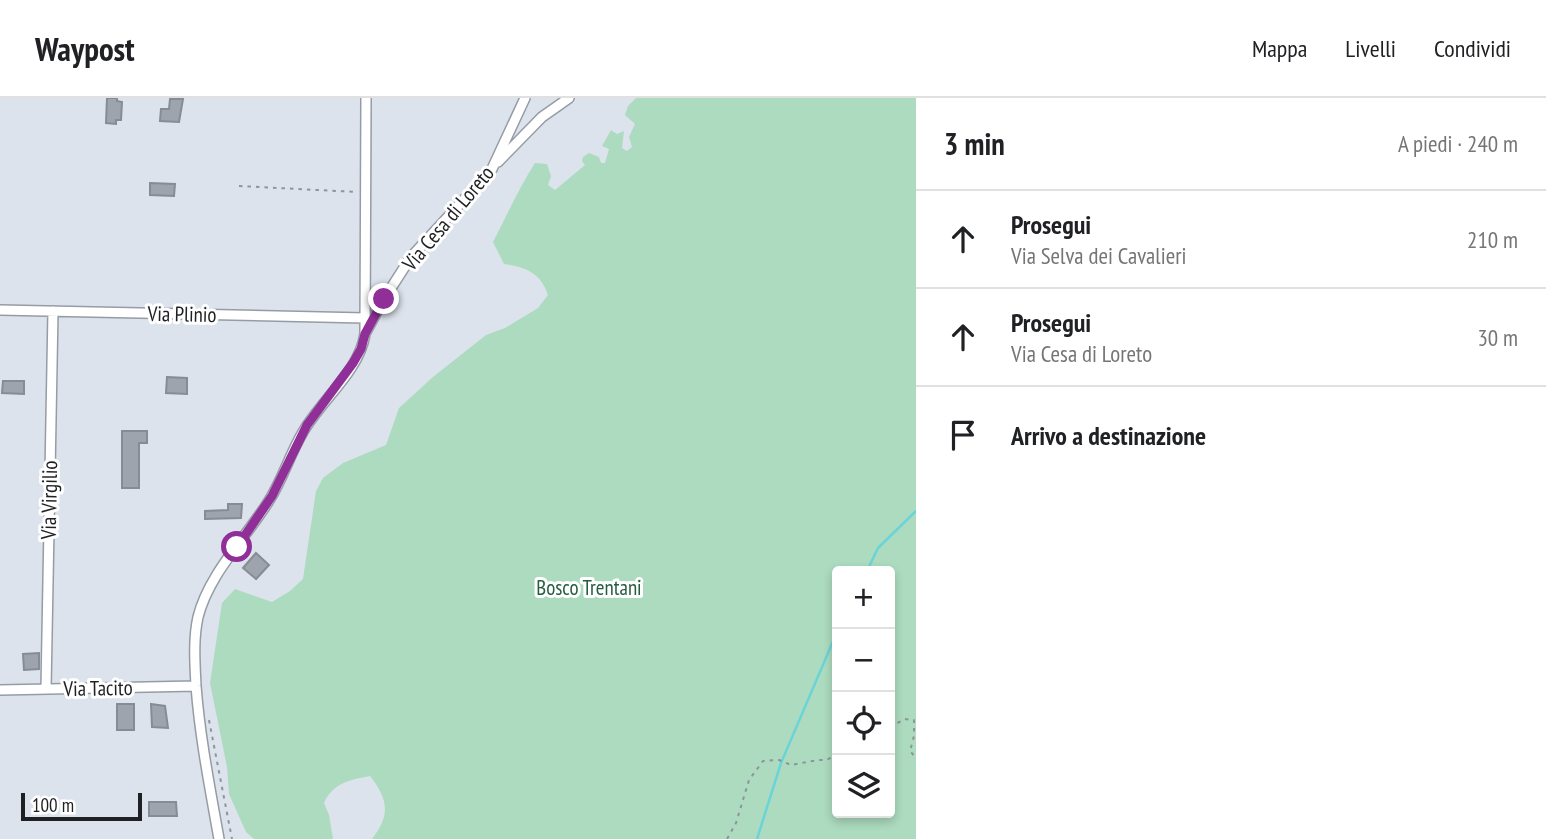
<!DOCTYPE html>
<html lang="it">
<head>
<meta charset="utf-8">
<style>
	:root { --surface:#fff; --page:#f6f6f6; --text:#202124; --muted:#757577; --line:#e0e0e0 }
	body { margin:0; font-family:"PT Sans Narrow",sans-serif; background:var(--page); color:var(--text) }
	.controls { position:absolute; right:21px; bottom:21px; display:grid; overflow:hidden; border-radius:7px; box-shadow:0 4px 10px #0003 }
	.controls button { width:63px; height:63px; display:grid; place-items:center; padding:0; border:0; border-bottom:2px solid var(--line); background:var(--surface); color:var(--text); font:35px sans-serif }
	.scale { position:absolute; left:21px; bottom:18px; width:121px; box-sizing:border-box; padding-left:7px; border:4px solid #1e2023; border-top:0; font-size:19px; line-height:24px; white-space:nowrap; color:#1e2023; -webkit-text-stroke:5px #fff; paint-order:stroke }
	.stop { position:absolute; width:21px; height:21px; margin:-16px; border:5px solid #8f2f97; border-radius:50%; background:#fff }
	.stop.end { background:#8f2f97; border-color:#fff; box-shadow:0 2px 7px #0008 }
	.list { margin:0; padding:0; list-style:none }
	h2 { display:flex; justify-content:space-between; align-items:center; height:91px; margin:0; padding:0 28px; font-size:30px }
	h2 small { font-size:23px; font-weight:400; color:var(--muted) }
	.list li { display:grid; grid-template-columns:46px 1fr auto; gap:21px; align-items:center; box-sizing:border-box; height:98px; padding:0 28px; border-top:2px solid var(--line) }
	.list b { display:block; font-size:26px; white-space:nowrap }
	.list p { margin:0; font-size:23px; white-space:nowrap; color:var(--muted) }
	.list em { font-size:23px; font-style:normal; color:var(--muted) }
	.icon { flex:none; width:38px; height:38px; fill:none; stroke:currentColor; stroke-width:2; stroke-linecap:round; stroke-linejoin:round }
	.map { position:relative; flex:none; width:916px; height:741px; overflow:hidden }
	header { display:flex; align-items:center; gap:42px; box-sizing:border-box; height:98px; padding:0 35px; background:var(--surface); border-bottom:2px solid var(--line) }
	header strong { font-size:33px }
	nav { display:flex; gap:38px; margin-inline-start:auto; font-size:24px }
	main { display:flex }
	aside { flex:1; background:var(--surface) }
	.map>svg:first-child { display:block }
	.green { fill:#acdbbf; fill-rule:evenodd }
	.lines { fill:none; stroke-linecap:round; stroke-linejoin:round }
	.stream { stroke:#6ad4d9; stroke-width:2.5 }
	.building { fill:#9ea4ad; stroke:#868c94; stroke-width:2 }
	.street-casing { stroke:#969ca5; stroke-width:12 }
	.path { stroke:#8f949b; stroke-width:2; stroke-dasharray:3.5 5; stroke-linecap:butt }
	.street { stroke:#fff; stroke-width:9 }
	.route { stroke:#8f2f97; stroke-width:9 }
	.labels { text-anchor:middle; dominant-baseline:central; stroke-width:6; stroke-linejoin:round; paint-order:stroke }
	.street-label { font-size:21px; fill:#1e2023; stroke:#fff }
	.park-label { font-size:21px; fill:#255d40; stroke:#fff }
</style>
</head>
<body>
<header>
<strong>Waypost</strong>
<nav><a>Mappa</a><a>Livelli</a><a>Condividi</a></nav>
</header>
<main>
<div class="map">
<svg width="916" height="741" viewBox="0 0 916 741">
	<rect width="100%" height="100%" fill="#dce3ec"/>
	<path class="green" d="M 636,0 L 916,0 L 916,741 L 372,741 C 391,717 388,701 370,678 C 349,682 333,685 324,705 L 329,717 L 333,741 L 254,741 L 246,734 L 229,696 L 227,669 L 210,585 L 222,505 L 235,491 L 272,504 L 290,493 L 303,481 L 316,393 L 323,380 L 343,365 L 386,347 L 399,310 L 433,279 L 486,237 L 505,230 L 538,210 L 548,197 C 541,175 525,169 504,166 L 493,144 C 507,117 519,90 535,65 L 547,66 L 551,78 L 548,87 L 555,92 L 585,67 L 582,63 L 583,59 L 589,55 L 599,59 L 601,65 L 605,65 L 609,51 L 602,48 L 611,32 L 617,36 L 624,33 L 622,50 L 627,53 L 632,49 L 629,39 L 635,26 L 625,17 L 628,8 ZM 837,473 L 890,473 L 890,715 L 837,715 Z"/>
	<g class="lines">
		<path class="stream" d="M 867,473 L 878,450 L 916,413
			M 757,741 L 781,665 L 837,534"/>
	</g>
	<path class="building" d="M 107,0 L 117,0 L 117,3 L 122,4 L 121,22 L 116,22 L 116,26 L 106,25 Z
		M 170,1 L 183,1 L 179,24 L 160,23 L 161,11 L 169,11 Z
		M 150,85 L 175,86 L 174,98 L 150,97 Z
		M 167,279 L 187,280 L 187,296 L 166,295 Z
		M 3,283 L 24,283 L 24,296 L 2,295 Z
		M 122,333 L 147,333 L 147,345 L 139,345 L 139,390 L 122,390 Z
		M 228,406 L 242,406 L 241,420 L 205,421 L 205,413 L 228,412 Z
		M 256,455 L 269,467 L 256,481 L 243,470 Z
		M 39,555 L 39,571 L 24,572 L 23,556 Z
		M 117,606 L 134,606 L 134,632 L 117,632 Z
		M 151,606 L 165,608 L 168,630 L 152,629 Z
		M 149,704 L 176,704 L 177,718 L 149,718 Z"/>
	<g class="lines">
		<defs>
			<path id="street" d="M 498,64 L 542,19 L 569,0
				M 0,212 L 365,220
				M 366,234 L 384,201 L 411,159 L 492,71 L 525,0
				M 46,591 L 53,213
				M 0,592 L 196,588
				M 219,741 C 210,690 200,640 196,588 C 195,566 193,542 198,519 C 209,475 247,439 270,401 C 283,380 290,356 303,334 C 321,302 359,274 365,236 L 366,0"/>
		</defs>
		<use href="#street" class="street-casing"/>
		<path class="path" d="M 239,88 L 357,94
			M 209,622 L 232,741
			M 890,629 L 905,621 L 914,622 L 914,638 L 910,653 L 916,660
			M 727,741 L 736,725 L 749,682 L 763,663 L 779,662 L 791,667 L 818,662 L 826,662 L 837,657"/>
		<use href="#street" class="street"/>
	</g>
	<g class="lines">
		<path class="route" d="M 237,449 L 272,398 L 307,327 L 353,265 L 361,251 L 365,236 L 384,201"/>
	</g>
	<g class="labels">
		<g class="street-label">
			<text transform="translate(448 120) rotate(-50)">Via Cesa di Loreto</text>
			<text transform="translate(182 216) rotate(1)">Via Plinio</text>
			<text transform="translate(49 402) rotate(-89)">Via Virgilio</text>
			<text transform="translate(98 590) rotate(-1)">Via Tacito</text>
		</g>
		<g class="park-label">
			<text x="589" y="489">Bosco Trentani</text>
		</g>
	</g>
</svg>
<div class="controls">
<button>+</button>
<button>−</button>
<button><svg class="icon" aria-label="locate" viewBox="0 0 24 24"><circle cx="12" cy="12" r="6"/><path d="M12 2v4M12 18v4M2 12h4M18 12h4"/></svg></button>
<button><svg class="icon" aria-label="layers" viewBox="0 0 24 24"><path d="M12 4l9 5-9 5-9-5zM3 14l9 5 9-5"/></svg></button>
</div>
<div class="scale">100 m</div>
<div class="stop" style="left:237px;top:449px"></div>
<div class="stop end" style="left:384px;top:201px"></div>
</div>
<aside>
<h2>3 min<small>A piedi · 240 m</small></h2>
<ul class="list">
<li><svg class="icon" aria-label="ahead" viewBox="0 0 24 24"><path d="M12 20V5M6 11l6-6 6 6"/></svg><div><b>Prosegui</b><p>Via Selva dei Cavalieri</p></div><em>210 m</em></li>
<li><svg class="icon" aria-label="ahead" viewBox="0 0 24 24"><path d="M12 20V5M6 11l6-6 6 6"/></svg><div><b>Prosegui</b><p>Via Cesa di Loreto</p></div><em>30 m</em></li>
<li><svg class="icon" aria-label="arrive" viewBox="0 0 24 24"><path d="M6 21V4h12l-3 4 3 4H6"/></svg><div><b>Arrivo a destinazione</b></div></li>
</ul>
</aside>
</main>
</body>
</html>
